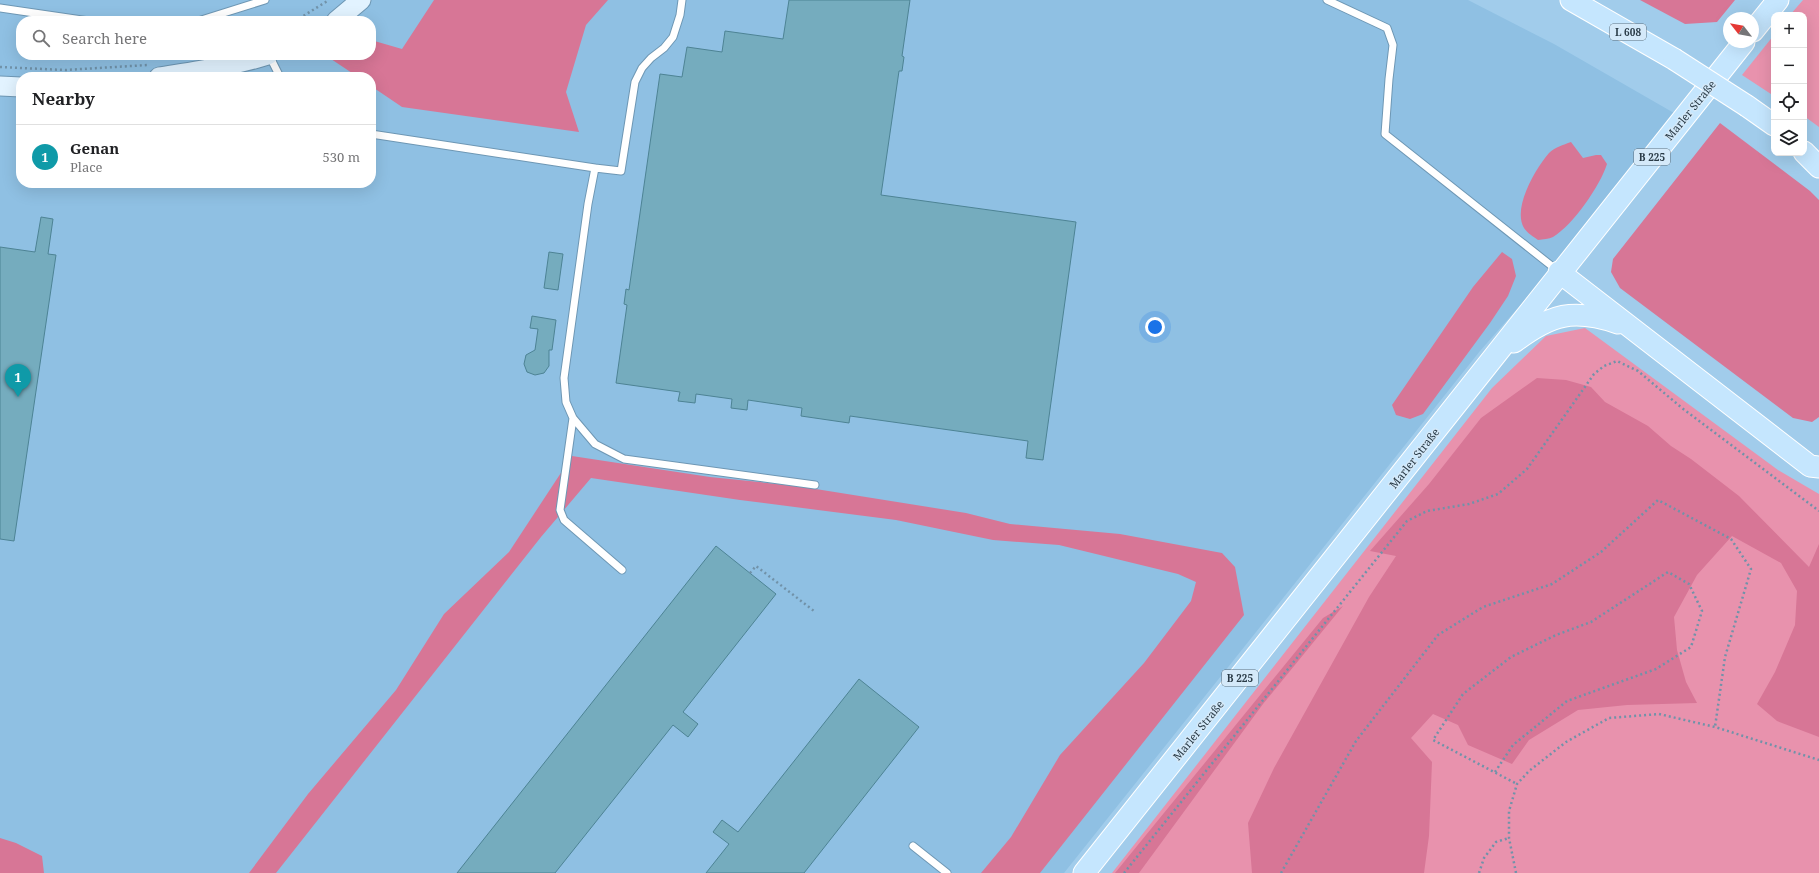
<!DOCTYPE html>
<html lang="en">
<head>
<meta charset="utf-8">
<style>
	:root { --surface:#fff; --page:#f2f2f2; --text:#202124; --muted:#757577; --line:#e0e0e0; --accent:#111827 }
	body { margin:0; font-family:"Noto Serif",serif; background:var(--page); color:var(--text) }
	.controls { position:absolute; right:12px; top:12px; display:grid; overflow:hidden; border-radius:8px; box-shadow:0 4px 16px #0002 }
	.controls button { width:36px; height:36px; display:grid; place-items:center; padding:0; border:0; border-bottom:1px solid var(--line); background:var(--surface); color:var(--text); font:20px sans-serif }
	.compass { position:absolute; left:1723px; top:12px; width:36px; height:36px; border-radius:50%; background:var(--surface); box-shadow:0 4px 16px #0002; rotate:301deg }
	.you { position:absolute; left:1155px; top:327px; width:14px; height:14px; margin:-10px; border:3px solid #fff; border-radius:50%; background:#1a73e8; box-shadow:0 0 0 6px #1a73e833 }
	.badge { display:grid; place-items:center; width:26px; height:26px; border-radius:50%; background:var(--accent); color:#fff; font-size:13px; font-weight:700 }
	.pin { position:absolute; translate:-50% -33px; filter:drop-shadow(0 1px 2px #0008) }
	.pin::after { content:''; position:absolute; top:21px; width:14px; height:12px; background:inherit; clip-path:polygon(0 0,100% 0,50% 100%) }
	.list { margin:0; padding:0; list-style:none }
	h2 { display:flex; justify-content:space-between; align-items:center; height:52px; margin:0; padding:0 16px; font-size:17px }
	h2 small { font-size:13px; font-weight:400; color:var(--muted) }
	.list li { display:grid; grid-template-columns:26px 1fr auto; gap:12px; align-items:center; box-sizing:border-box; height:64px; padding:0 16px; border-top:1px solid var(--line) }
	.list b { display:block; font-size:15px; white-space:nowrap }
	.list p { margin:0; font-size:13px; white-space:nowrap; color:var(--muted) }
	.list em { font-size:13px; font-style:normal; color:var(--muted) }
	.icon { flex:none; width:22px; height:22px; fill:none; stroke:currentColor; stroke-width:2; stroke-linecap:round; stroke-linejoin:round }
	.map { position:relative; flex:none; width:1819px; height:873px; overflow:hidden }
	.search { position:absolute; background:var(--surface); box-shadow:0 4px 16px #0002; left:16px; top:16px; width:360px; height:44px; display:flex; align-items:center; gap:10px; box-sizing:border-box; padding:0 14px; border-radius:16px; color:var(--muted); font-size:15px }
	.panel { position:absolute; background:var(--surface); box-shadow:0 4px 16px #0002; left:16px; top:72px; width:360px; height:116px; border-radius:16px }
	.map>svg:first-child { display:block }
	.built { fill:#8fc0e3; fill-rule:evenodd }
	.green { fill:#e892ad }
	.forest { fill:#d77696 }
	.building { fill:#75acbe; stroke:#4d8394 }
	.lines { fill:none; stroke-linecap:round; stroke-linejoin:round }
	.lane-casing { stroke:#6e97b4; stroke-width:9 }
	.secondary-casing { stroke:#6e97b4; stroke-width:21 }
	.primary-casing { stroke:#fff; stroke-width:23 }
	.path { stroke:#7192a9; stroke-width:2.5; stroke-dasharray:2 3; stroke-linecap:butt }
	.lane { stroke:#fff; stroke-width:7 }
	.secondary { stroke:#e2f3ff; stroke-width:19 }
	.primary { stroke:#c5e6fe; stroke-width:21 }
	.primary-bridge-casing { stroke:#fff; stroke-width:23; stroke-linecap:butt }
	.primary-bridge { stroke:#c5e6fe; stroke-width:21 }
	.labels { text-anchor:middle; dominant-baseline:central; stroke-width:3; stroke-linejoin:round; paint-order:stroke }
	.shield { fill:#d4e9f9; stroke:#5d6f7c; stroke-width:1 }
	.shield-label { font-size:10px; font-weight:bold; fill:#2a3b47 }
	.street-label { font-size:11px; fill:#2a3b47; stroke:#d4e9f9 }
</style>
</head>
<body>
<div class="map">
<svg width="1819" height="873" viewBox="0 0 1819 873">
	<rect width="100%" height="100%" fill="#a1cceb"/>
	<path class="built" d="M 0,0 L 1468,0 L 1554,44 L 1674,113 L 1545,277 L 1480,351 L 1064,873 L 0,873 ZM 21,21 L 371,21 L 371,55 L 21,55 ZM 21,77 L 371,77 L 371,183 L 21,183 Z"/>
	<path class="green" d="M 1803,0 L 1819,0 L 1819,127 L 1804,116 L 1804,15 L 1790,15 Z
		M 1774,35 L 1774,96 L 1742,75 Z
		M 1585,328 L 1778,470 L 1819,494 L 1819,873 L 1112,873 L 1492,388 L 1546,336 Z"/>
	<path class="forest" d="M 434,0 L 608,0 L 586,25 L 566,92 L 579,132 L 402,107 L 371,86 L 371,77 L 358,77 L 325,55 L 371,55 L 371,40 L 402,49 Z
		M 1640,0 L 1735,0 L 1717,22 L 1685,24 Z
		M 1720,123 L 1810,191 L 1819,200 L 1819,417 L 1812,422 L 1793,418 L 1620,288 L 1611,272 L 1613,259 Z
		M 1571,142 L 1583,158 L 1596,155 L 1601,155 L 1607,164 C 1600,186 1573,225 1553,237 C 1549,239 1543,239 1538,240 C 1534,237 1527,233 1524,228 C 1512,208 1536,168 1549,153 C 1555,147 1563,145 1571,142 Z
		M 1502,252 L 1512,259 L 1516,276 L 1508,296 L 1490,323 L 1423,414 L 1410,419 L 1396,415 L 1392,405 L 1473,287 Z
		M 1537,378 L 1566,380 L 1591,387 L 1605,402 L 1648,426 L 1671,446 L 1691,459 L 1739,496 L 1809,567 L 1819,544 L 1819,737 L 1777,721 L 1757,704 L 1775,672 L 1795,625 L 1797,591 L 1781,563 L 1732,536 L 1697,575 L 1674,617 L 1677,650 L 1686,682 L 1697,703 L 1627,705 L 1578,710 L 1529,740 L 1512,764 L 1468,745 L 1458,725 L 1433,714 L 1411,738 L 1432,762 L 1429,836 L 1424,873 L 1252,873 L 1248,823 L 1274,768 L 1369,597 L 1396,556 L 1370,551 L 1429,484 L 1481,418 Z
		M 572,456 L 710,477 L 797,486 L 966,513 L 1010,524 L 1120,534 L 1222,553 L 1235,567 L 1244,615 L 1040,873 L 981,873 L 1011,837 L 1060,755 L 1144,663 L 1191,601 L 1196,582 L 1178,574 L 1059,545 L 993,540 L 896,520 L 740,500 L 591,478 L 541,537 L 276,873 L 249,873 L 308,794 L 396,690 L 444,614 L 509,552 Z
		M 1343,606 L 1263,704 L 1139,873 L 1115,873 L 1323,618 Z
		M 0,838 L 16,843 L 42,856 L 44,873 L 0,873 Z"/>
	<path class="building" d="M 789,0 L 910,0 L 902,56 L 904,57 L 902,71 L 899,71 L 881,195 L 1076,222 L 1043,460 L 1026,458 L 1028,441 L 850,416 L 849,423 L 801,416 L 802,408 L 748,400 L 747,410 L 731,408 L 732,399 L 696,394 L 695,403 L 678,401 L 680,392 L 616,383 L 627,305 L 624,304 L 626,289 L 629,290 L 660,74 L 682,77 L 687,47 L 722,52 L 725,31 L 783,39 Z
		M 41,217 L 53,219 L 48,254 L 56,255 L 14,541 L 0,539 L 0,247 L 35,252 Z
		M 549,252 L 563,254 L 558,290 L 544,288 Z
		M 532,316 L 556,320 L 552,350 L 549,350 L 549,366 L 544,373 L 535,375 L 527,372 L 524,364 L 526,355 L 535,350 L 538,329 L 530,328 Z
		M 716,546 L 776,594 L 683,712 L 698,724 L 688,737 L 673,725 L 555,873 L 457,873 Z
		M 859,679 L 919,727 L 804,873 L 706,873 L 729,844 L 713,832 L 722,820 L 738,832 Z"/>
	<g class="lines">
		<defs>
			<path id="lane" d="M 1327,0 L 1387,28 L 1393,45 L 1389,79 L 1385,134 L 1558,271
				M 0,8 L 89,21
				M 198,21 L 265,0
				M 269,55 L 280,77
				M 371,134 L 595,168 L 588,204 L 564,378 L 566,402 L 573,418 L 595,444 L 624,459 L 815,485
				M 595,168 L 621,171 L 635,82 L 642,68 L 651,58 L 664,48 L 673,37 L 680,15 L 682,0
				M 573,418 L 560,510 L 564,520 L 622,570
				M 913,846 L 947,873"/>
			<path id="secondary" d="M 336,21 L 361,0
				M 159,77 C 196,71 233,66 268,55
				M 0,86 L 21,87"/>
			<path id="primary" d="M 1571,0 L 1674,59
				M 1753,31 L 1778,0
				M 1747,106 L 1774,125
				M 1804,152 L 1819,167
				M 1559,272 L 1810,466 L 1819,467
				M 1514,342 C 1551,314 1573,308 1618,323
				M 1084,873 L 1744,42"/>
		</defs>
		<use href="#lane" class="lane-casing"/>
		<use href="#secondary" class="secondary-casing"/>
		<use href="#primary" class="primary-casing"/>
		<path class="path" d="M 295,21 L 329,0
			M 0,67 L 65,70 L 148,65
			M 750,573 L 756,566 L 814,611
			M 1495,772 L 1513,745 L 1567,701 L 1656,669 L 1691,647 L 1702,611 L 1689,584 L 1668,572 L 1591,622 L 1556,635 L 1511,657 L 1463,694 L 1433,740 L 1517,784
			M 1124,873 L 1407,521 L 1427,511 L 1469,504 L 1498,494 L 1527,469 L 1594,374 L 1604,366 L 1617,361 L 1638,371 L 1682,408 L 1819,511
			M 1281,873 L 1356,741 L 1438,635 L 1483,607 L 1552,584 L 1601,552 L 1658,500 L 1731,539 L 1751,569 L 1725,657 L 1715,727
			M 1479,873 L 1484,858 L 1496,842 L 1509,838
			M 1516,873 L 1509,838 L 1509,811 L 1517,784 L 1529,771 L 1566,742 L 1609,718 L 1659,714 L 1715,727 L 1819,760"/>
		<use href="#lane" class="lane"/>
		<use href="#secondary" class="secondary"/>
		<use href="#primary" class="primary"/>
		<defs>
			<path id="primary-bridge" d="M 1674,59 L 1747,106"/>
		</defs>
		<use href="#primary-bridge" class="primary-bridge-casing"/>
		<use href="#primary-bridge" class="primary-bridge"/>
	</g>
	<g class="labels">
		<g class="shield">
			<rect x="1610" y="24" width="36" height="16" rx="3"/>
			<rect x="1634" y="149" width="36" height="16" rx="3"/>
			<rect x="1222" y="670" width="36" height="16" rx="3"/>
		</g>
		<g class="shield-label">
			<text x="1628" y="32">L 608</text>
			<text x="1652" y="157">B 225</text>
			<text x="1240" y="678">B 225</text>
		</g>
		<g class="street-label">
			<text transform="translate(1690 110) rotate(-51)">Marler Straße</text>
			<text transform="translate(1414 458) rotate(-52)">Marler Straße</text>
			<text transform="translate(1198 730) rotate(-51)">Marler Straße</text>
		</g>
	</g>
</svg>
<div class="controls">
<button>+</button>
<button>−</button>
<button><svg class="icon" aria-label="locate" viewBox="0 0 24 24"><circle cx="12" cy="12" r="6"/><path d="M12 2v4M12 18v4M2 12h4M18 12h4"/></svg></button>
<button><svg class="icon" aria-label="layers" viewBox="0 0 24 24"><path d="M12 4l9 5-9 5-9-5zM3 14l9 5 9-5"/></svg></button>
</div>
<svg class="compass" viewBox="-18 -18 36 36"><path d="M0-13l5 13h-10z" fill="#e53935"/><path d="M0 13l5-13h-10z" fill="#757577"/></svg>
<div class="you"></div>
<div class="pin badge" style="left:18px;top:397px;background:#0f9aa8">1</div>
<div class="search"><svg class="icon" aria-label="search" viewBox="0 0 24 24"><circle cx="10" cy="10" r="6"/><path d="M15 15l6 6"/></svg>Search here</div>
<section class="panel">
<h2>Nearby<small></small></h2>
<ul class="list">
<li><span class="badge" style="background:#0f9aa8">1</span><div><b>Genan</b><p>Place</p></div><em>530 m</em></li>
</ul>
</section>
</div>
</body>
</html>
